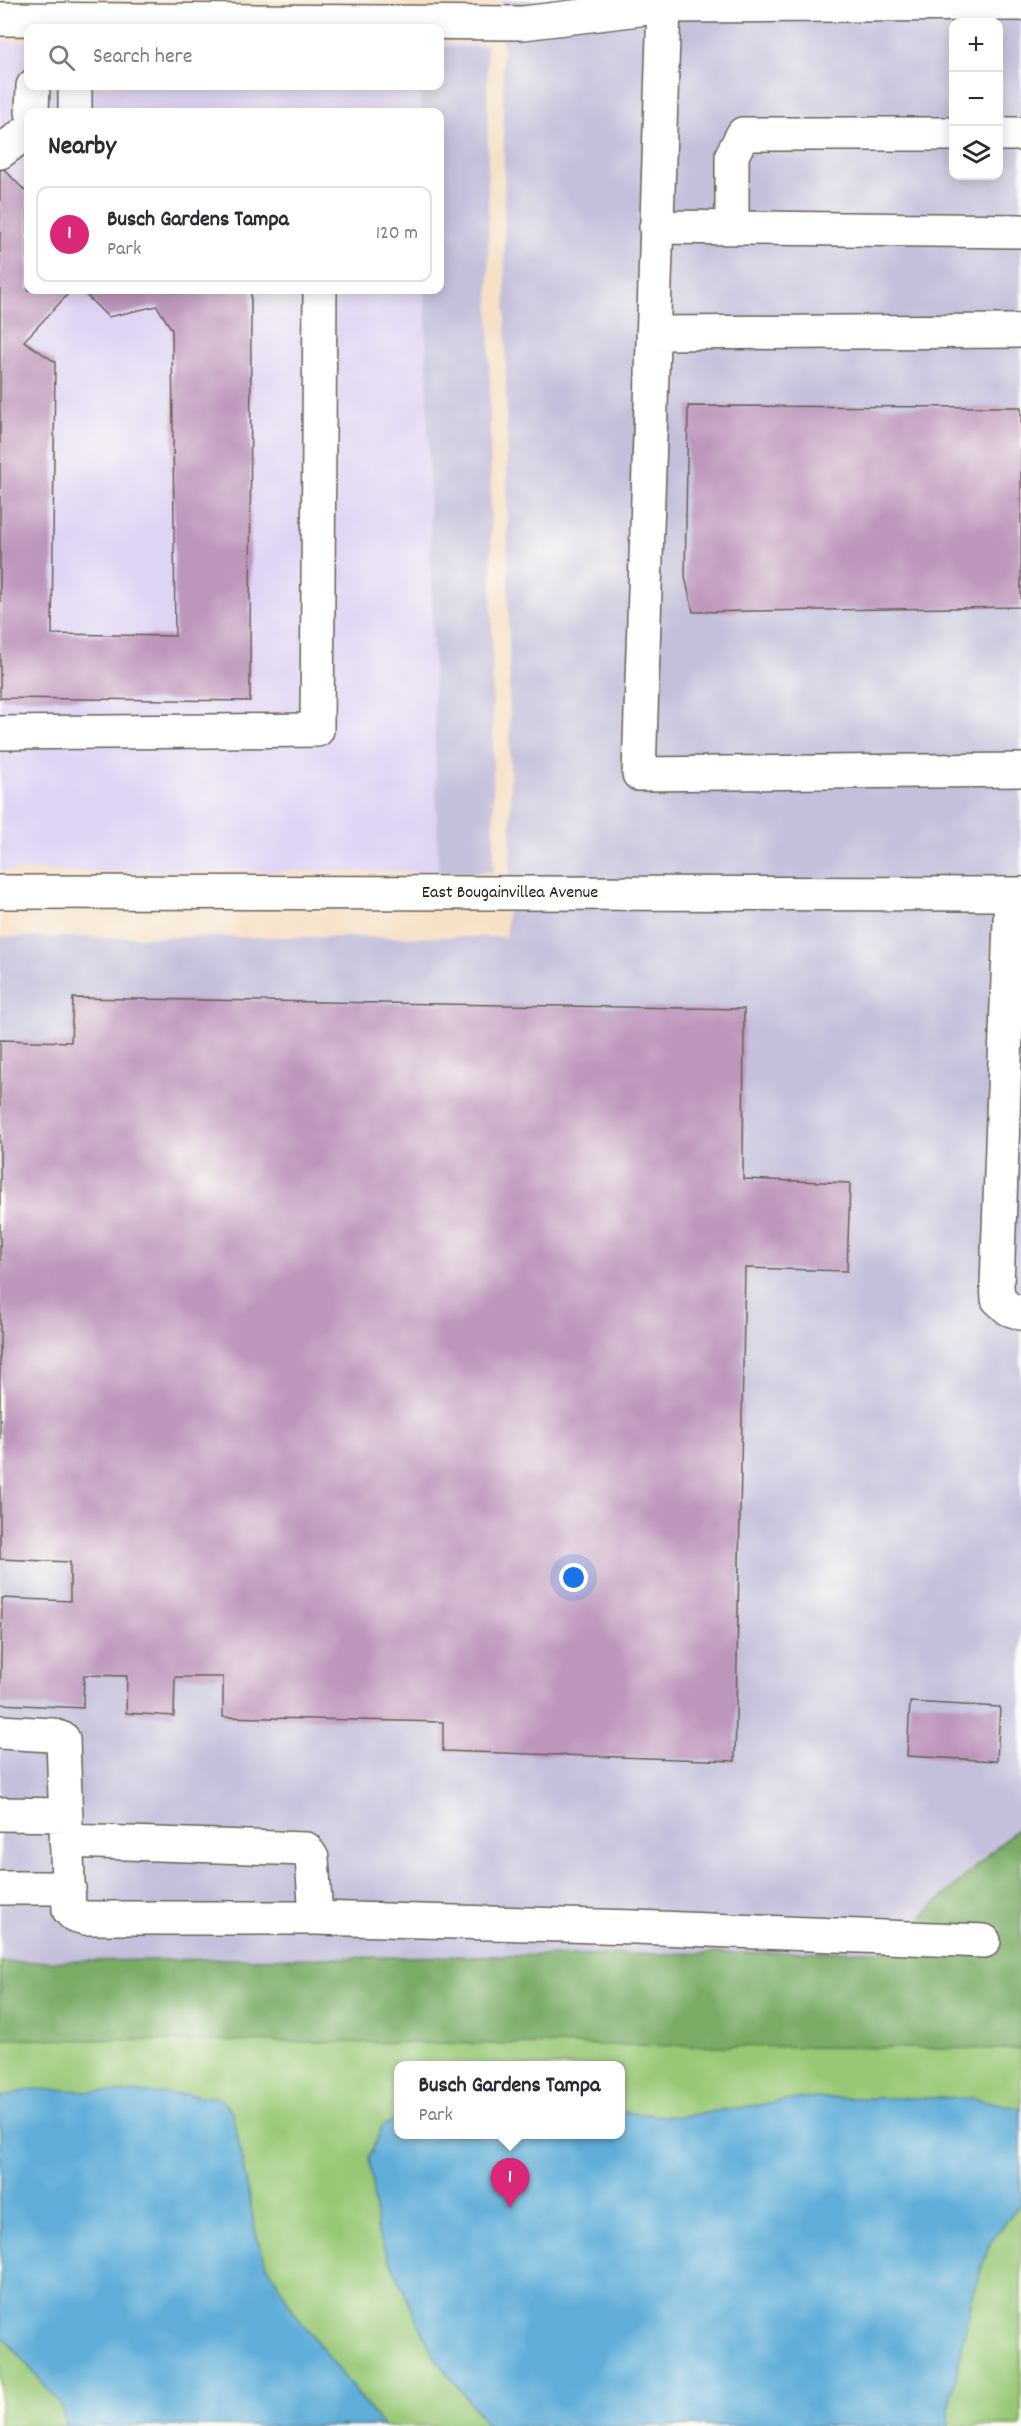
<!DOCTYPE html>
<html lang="en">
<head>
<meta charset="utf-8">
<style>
	:root { --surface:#fff; --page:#f7f7f7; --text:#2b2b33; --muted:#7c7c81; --line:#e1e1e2; --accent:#db2777 }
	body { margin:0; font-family:Dekko,sans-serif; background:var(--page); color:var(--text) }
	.controls { position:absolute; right:18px; top:18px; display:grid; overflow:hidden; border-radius:12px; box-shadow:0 3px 15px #0003 }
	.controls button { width:54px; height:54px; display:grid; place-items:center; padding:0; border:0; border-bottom:2px solid var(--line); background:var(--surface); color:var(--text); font:30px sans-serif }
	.you { position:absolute; left:574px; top:1578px; width:21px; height:21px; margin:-15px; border:4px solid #fff; border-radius:50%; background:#1a73e8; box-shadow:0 0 0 9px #1a73e833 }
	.badge { display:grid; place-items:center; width:39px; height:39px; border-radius:50%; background:var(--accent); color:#fff; font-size:20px; font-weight:700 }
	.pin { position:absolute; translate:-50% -50px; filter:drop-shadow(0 2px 3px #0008) }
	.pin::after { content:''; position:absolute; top:32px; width:21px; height:18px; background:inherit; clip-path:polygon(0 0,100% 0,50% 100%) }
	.popup { position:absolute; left:394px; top:2061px; width:231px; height:78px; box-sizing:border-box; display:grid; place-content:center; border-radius:12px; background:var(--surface); filter:drop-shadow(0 2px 4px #0005); font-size:20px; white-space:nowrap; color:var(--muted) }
	.popup b { font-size:22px; color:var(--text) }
	.popup::after { content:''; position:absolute; left:50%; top:100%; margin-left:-12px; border:12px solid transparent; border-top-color:var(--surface) }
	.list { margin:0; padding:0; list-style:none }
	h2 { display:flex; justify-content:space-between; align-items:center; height:78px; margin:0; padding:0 24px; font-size:26px }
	h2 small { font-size:20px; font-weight:400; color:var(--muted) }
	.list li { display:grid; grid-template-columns:39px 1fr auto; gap:18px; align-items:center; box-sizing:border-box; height:96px; margin:0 12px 12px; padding:0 12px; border:2px solid var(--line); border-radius:12px }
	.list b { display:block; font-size:22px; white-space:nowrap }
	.list p { margin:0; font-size:20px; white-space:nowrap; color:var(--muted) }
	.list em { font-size:20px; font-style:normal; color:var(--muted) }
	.icon { flex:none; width:33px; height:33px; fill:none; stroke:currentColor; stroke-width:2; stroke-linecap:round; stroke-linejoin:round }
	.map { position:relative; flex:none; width:1021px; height:2426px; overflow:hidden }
	.search { position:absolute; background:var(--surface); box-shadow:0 3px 15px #0003; left:24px; top:24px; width:420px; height:66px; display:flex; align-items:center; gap:15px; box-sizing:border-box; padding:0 21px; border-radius:12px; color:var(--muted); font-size:22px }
	.panel { position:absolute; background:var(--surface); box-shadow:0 3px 15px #0003; left:24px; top:108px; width:420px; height:186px; border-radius:12px }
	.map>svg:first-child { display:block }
	.built { fill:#e0d4f4 }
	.industrial { fill:#c4c0db; fill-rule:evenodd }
	.green { fill:#98c775; stroke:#5a7248; stroke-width:1.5; fill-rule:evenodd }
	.forest { fill:#7aac66; stroke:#4b6441; stroke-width:1.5 }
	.water { fill:#5eadd8; stroke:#3d647a; stroke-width:1.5 }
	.building { fill:#bd96bc }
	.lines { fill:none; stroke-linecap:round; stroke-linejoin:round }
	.minor-casing { stroke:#686158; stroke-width:36 }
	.minor { stroke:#fff; stroke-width:33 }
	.labels { text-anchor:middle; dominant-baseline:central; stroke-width:6; stroke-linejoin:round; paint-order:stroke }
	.street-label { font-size:18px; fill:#1c1c1c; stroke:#fdfcf7 }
</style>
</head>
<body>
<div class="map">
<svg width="1021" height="2426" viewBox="0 0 1021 2426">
	<rect width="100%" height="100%" fill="#fdfcf7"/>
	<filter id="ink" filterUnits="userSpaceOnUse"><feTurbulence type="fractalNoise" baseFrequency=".0167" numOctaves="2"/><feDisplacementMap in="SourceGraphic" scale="12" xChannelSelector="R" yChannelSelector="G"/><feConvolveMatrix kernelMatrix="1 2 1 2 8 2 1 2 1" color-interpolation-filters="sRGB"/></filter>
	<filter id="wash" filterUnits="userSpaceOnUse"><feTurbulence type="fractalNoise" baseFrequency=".008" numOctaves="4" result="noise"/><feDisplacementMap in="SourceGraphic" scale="24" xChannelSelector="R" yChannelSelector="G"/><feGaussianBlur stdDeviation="1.35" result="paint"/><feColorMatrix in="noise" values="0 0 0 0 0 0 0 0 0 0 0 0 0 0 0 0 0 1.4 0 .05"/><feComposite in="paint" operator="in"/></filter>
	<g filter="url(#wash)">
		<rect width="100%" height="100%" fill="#f6e0c6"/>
		<path class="built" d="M 0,41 L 28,41 L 28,86 L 420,86 L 421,112 L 28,112 L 28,290 L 425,290 L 438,872 L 0,871 Z
			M 440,44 L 487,44 L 487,47 L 440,47 Z"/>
		<path class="industrial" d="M 502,0 L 1021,0 L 1021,1989 L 0,1985 L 0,937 L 506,937 L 511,849 ZM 954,22 L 998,22 L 998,176 L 954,176 Z
			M 440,47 L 487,47 L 494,872 L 438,872 L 425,290 L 440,290 L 440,112 L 421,112 L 420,86 L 440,86 Z"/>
		<path class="green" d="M 0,1985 L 1021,1989 L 1021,2426 L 0,2426 ZM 399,2066 L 621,2066 L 621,2134 L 399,2134 Z"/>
		<path class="forest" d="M 1021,1825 L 1021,2049 L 0,2039 L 0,1962 L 884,1951 Z"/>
		<path class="water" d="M 33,2089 L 187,2094 L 219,2098 L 233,2112 L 256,2234 L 265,2261 L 296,2315 L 383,2426 L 66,2426 L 61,2405 L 0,2333 L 0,2097 Z
			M 804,2098 L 972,2098 L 1021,2108 L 1021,2202 L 990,2243 L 972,2297 L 949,2410 L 949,2426 L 488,2426 L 433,2355 L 378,2234 L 369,2157 L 382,2126 L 399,2118 L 399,2134 L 621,2134 L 621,2112 L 677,2117 Z"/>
		<g id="blocks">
			<path class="building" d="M 3,168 L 28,194 L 28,290 L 72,290 L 24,341 L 55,362 L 52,634 L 175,636 L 172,330 L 157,306 L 108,317 L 81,290 L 251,290 L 250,701 L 0,698 L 0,171 Z
				M 688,406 L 1021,407 L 1021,607 L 693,612 L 685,577 Z
				M 73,998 L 744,1009 L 743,1179 L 850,1183 L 847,1271 L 745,1268 L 735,1761 L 443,1751 L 443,1722 L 223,1717 L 223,1677 L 175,1677 L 174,1716 L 126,1713 L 127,1676 L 84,1675 L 83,1708 L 0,1704 L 2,1598 L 70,1601 L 70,1562 L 0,1559 L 0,1040 L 71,1042 Z
				M 910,1702 L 1000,1707 L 997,1761 L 907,1756 Z"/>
		</g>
	</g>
	<g filter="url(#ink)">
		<use href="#blocks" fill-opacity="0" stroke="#686158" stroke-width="1.5"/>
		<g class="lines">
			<defs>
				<path id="minor" d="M 664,6 L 639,774 L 1021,770
					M 0,19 L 523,23 L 664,6 L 1021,4
					M 32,112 L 33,86
					M 75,112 L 75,86
					M 998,134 L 1021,134
					M 0,152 L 28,131
					M 656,227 L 1021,231
					M 732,228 L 732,155 L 743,134 L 954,134
					M 653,333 L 1021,331
					M 0,733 L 317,730 L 320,290
					M 0,892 L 1021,894
					M 1011,894 L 997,1285 L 998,1299 L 1009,1309 L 1021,1313
					M 0,1732 L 52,1735 L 63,1739 L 69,1910 L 74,1915 L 85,1918 L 316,1918 L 635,1927 L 984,1941
					M 0,1814 L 66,1815
					M 66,1841 L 306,1849 L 312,1858 L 316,1918
					M 0,1888 L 69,1888"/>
			</defs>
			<use href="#minor" class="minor-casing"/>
			<use href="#minor" class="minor"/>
		</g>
	</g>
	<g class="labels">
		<g class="street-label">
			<text x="510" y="893">East Bougainvillea Avenue</text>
		</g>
	</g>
</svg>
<div class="controls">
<button>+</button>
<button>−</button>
<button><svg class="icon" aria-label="layers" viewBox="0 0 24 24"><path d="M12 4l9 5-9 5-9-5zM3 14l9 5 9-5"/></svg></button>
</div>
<div class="you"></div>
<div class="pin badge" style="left:510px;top:2208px">1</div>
<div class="popup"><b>Busch Gardens Tampa</b>Park</div>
<div class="search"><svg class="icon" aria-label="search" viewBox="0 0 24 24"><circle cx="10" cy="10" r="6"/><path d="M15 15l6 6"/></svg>Search here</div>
<section class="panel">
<h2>Nearby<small></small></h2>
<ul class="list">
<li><span class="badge">1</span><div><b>Busch Gardens Tampa</b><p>Park</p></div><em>120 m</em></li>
</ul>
</section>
</div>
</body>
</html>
